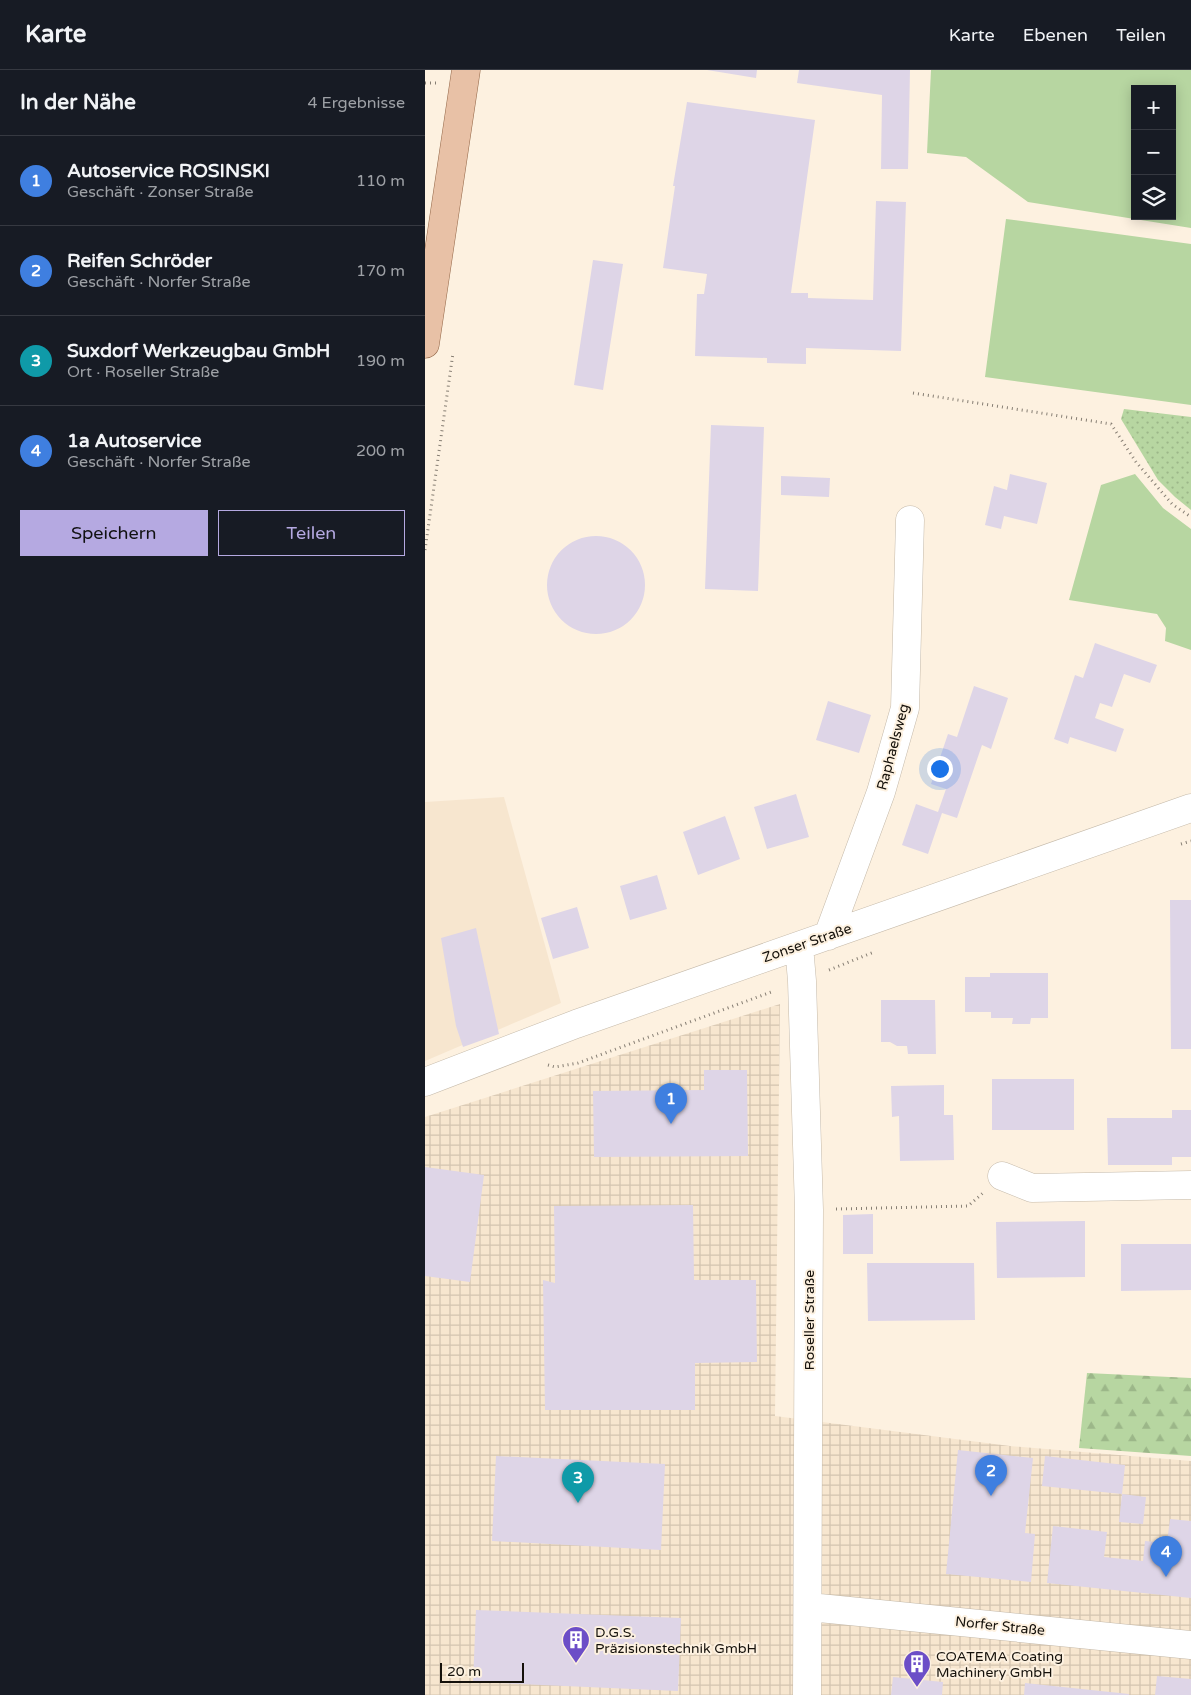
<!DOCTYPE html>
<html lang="de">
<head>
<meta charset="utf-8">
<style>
	:root { --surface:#171b24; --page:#242831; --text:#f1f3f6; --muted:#9ea1a6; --line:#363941; --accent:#b5a9e1 }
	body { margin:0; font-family:"Varela Round",sans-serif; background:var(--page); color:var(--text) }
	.controls { position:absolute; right:15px; top:15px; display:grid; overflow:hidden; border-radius:0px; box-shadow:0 2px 12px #0003 }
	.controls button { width:45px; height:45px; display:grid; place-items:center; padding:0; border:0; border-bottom:1px solid var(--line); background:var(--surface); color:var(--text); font:25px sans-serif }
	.scale { position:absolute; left:15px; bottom:12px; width:84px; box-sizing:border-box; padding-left:5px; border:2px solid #15110b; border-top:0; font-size:14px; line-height:18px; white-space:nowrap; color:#15110b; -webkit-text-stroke:4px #fdf1e0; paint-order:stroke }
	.you { position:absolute; left:514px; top:698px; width:18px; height:18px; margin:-12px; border:4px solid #fff; border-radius:50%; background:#1a73e8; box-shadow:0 0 0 8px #1a73e833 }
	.badge { display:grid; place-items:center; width:32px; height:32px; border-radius:50%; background:var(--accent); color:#fff; font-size:16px; font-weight:700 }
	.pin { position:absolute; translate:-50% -41px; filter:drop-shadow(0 1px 2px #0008) }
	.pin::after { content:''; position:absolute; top:26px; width:18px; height:15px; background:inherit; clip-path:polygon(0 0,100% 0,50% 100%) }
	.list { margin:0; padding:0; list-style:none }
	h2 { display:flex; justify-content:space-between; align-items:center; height:65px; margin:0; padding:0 20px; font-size:21px }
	h2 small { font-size:16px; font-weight:400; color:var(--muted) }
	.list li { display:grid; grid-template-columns:32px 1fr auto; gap:15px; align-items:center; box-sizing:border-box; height:90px; padding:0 20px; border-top:1px solid var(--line) }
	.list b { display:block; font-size:19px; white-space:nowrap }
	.list p { margin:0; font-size:16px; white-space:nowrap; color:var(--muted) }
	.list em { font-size:16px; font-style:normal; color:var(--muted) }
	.actions { display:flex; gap:10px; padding:15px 20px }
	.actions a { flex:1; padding:11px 0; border:1px solid var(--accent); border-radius:0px; text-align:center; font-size:18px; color:var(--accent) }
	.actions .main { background:var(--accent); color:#111 }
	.icon { flex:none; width:28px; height:28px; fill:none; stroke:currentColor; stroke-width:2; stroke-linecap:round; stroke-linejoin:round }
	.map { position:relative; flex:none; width:766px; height:1625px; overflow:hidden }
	header { display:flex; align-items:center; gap:30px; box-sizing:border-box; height:70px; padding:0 25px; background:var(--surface); border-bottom:1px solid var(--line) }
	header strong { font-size:24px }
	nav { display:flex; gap:28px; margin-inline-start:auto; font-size:18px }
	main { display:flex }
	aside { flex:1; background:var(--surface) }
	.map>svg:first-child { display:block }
	.built { fill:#f7e6cf }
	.industrial { fill:url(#industrial-grid) }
	.green { fill:#b7d6a1; fill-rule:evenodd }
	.forest { fill:url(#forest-firs) }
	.garden { fill:url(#garden-dots) }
	.building { fill:#ded5e7 }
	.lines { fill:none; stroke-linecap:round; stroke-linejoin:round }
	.street-casing { stroke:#c5baaa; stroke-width:29 }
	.primary-casing { stroke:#946849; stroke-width:29 }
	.path { stroke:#867e73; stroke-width:3; stroke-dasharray:1 4; stroke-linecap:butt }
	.street { stroke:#fff; stroke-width:28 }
	.primary { stroke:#e8c1a6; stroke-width:28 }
	.labels { text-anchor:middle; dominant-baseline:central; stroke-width:4; stroke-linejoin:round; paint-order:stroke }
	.street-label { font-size:14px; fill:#15110b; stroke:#fdf1e0 }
	.poi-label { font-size:14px; fill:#15110b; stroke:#fdf1e0; text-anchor:start }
</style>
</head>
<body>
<header>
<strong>Karte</strong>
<nav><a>Karte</a><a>Ebenen</a><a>Teilen</a></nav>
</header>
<main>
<aside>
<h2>In der Nähe<small>4 Ergebnisse</small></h2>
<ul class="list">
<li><span class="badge" style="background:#3f7fe0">1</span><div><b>Autoservice ROSINSKI</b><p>Geschäft · Zonser Straße</p></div><em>110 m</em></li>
<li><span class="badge" style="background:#3f7fe0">2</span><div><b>Reifen Schröder</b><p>Geschäft · Norfer Straße</p></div><em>170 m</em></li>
<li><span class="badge" style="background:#0f9aa8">3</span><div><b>Suxdorf Werkzeugbau GmbH</b><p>Ort · Roseller Straße</p></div><em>190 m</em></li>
<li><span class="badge" style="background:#3f7fe0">4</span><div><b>1a Autoservice</b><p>Geschäft · Norfer Straße</p></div><em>200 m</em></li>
</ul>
<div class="actions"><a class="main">Speichern</a><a>Teilen</a></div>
</aside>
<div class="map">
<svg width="766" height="1625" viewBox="0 0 766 1625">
	<defs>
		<pattern id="industrial-grid" width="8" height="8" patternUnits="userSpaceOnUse" patternTransform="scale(1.25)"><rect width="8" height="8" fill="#f7e6cf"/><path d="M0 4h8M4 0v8" fill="none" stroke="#d3c4b0"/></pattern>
		<pattern id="forest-firs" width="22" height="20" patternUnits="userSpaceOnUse" patternTransform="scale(1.25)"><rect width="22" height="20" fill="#b7d6a1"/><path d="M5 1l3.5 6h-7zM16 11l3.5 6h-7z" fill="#9cb789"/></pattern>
		<pattern id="garden-dots" width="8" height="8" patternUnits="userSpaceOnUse" patternTransform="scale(1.25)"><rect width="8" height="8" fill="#b7d6a1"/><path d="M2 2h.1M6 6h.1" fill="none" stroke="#9cb789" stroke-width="1.8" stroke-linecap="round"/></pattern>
	</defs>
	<rect width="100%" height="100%" fill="#fdf1e0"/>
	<path class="built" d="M 79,727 L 136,933 L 0,991 L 0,732 Z"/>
	<path class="industrial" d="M 355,934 L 350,1346 L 585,1376 L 766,1391 L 766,1625 L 0,1625 L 0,1047 Z"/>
	<path class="green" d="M 506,0 L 766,0 L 766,158 L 603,132 L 541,87 L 502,83 ZM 710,19 L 747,19 L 747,146 L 710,146 Z
		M 581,149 L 766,174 L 766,335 L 560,307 Z
		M 710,404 L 738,438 L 766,459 L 766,580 L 740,571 L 741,558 L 732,544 L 644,530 L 676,415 Z"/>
	<path class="forest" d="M 662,1303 L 766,1308 L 766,1386 L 654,1378 Z"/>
	<path class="garden" d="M 699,339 L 766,347 L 766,440 L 750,427 L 733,410 L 696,349 Z"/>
	<path class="building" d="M 282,0 L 332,0 L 331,8 Z
		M 374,0 L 485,0 L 483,99 L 456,99 L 457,25 L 372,13 Z
		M 262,32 L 390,50 L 366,223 L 383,223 L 383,228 L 448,230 L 451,131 L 481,132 L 476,281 L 381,278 L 381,294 L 342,293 L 342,288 L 270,286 L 272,224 L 279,224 L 282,204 L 238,198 L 250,116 L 248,116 Z
		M 168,190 L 198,194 L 178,320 L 149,315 Z
		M 286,355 L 339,357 L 333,521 L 280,519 Z
		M 585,404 L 622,413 L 612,454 L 579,446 L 576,459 L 560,455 L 569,416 L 582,420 Z
		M 356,406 L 405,408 L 404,427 L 356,425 Z
		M122 515a49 49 0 1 1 98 0a49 49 0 1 1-98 0Z
		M 670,573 L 732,595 L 725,613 L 699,604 L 687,637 L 675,633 L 670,648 L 699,659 L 691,682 L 645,667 L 643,674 L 629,669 L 650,605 L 658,608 Z
		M 549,616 L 583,628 L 566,679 L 557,675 L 532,748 L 517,743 L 503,784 L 477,775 L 491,734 L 513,742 L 521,719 L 506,714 L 523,664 L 532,667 Z
		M 403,631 L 446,645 L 434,683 L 391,670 Z
		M 371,724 L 384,767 L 342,779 L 329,737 Z
		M 300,746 L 315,789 L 273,805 L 258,762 Z
		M 232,805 L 242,839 L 205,850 L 195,816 Z
		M 745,830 L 766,830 L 766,979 L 746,979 Z
		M 152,837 L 164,878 L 128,889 L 116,848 Z
		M 51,858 L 74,964 L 38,977 L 31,956 L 16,868 Z
		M 565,903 L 623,903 L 623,948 L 606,948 L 605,954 L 587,954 L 588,948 L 566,948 L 566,942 L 540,942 L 540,907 L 565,907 Z
		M 456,930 L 510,930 L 511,984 L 483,984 L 482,976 L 472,976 L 465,972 L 456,972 Z
		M 279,1000 L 322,1000 L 323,1086 L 169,1087 L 168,1021 L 279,1020 Z
		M 567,1009 L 649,1009 L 649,1060 L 567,1060 Z
		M 519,1015 L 519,1045 L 528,1045 L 529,1090 L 475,1091 L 474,1046 L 467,1047 L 466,1016 Z
		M 747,1040 L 766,1040 L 766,1087 L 747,1087 L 747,1095 L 683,1095 L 682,1048 L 747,1048 Z
		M 0,1097 L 59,1105 L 45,1212 L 0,1206 Z
		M 268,1135 L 269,1210 L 331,1210 L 332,1292 L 270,1293 L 270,1340 L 120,1340 L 118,1210 L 130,1213 L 129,1136 Z
		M 448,1144 L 448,1184 L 418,1184 L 418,1145 Z
		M 660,1151 L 660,1207 L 572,1208 L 571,1152 Z
		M 696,1174 L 766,1174 L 766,1220 L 696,1221 Z
		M 442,1193 L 549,1193 L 550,1250 L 443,1251 Z
		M 533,1380 L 608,1388 L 600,1463 L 610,1464 L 606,1512 L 521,1504 Z
		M 71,1386 L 240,1394 L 236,1480 L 67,1471 Z
		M 620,1386 L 700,1395 L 697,1424 L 617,1416 Z
		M 697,1424 L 721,1427 L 718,1454 L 694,1452 Z
		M 745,1449 L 766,1451 L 766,1528 L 622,1513 L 628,1456 L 682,1462 L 679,1487 L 718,1491 L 720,1471 L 742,1473 Z
		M 51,1540 L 256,1548 L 253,1621 L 48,1612 Z
		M 732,1606 L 766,1609 L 766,1625 L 730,1625 Z
		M 468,1607 L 518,1612 L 517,1625 L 466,1625 Z
		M 600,1613 L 704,1624 L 704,1625 L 599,1625 Z"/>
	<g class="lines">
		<defs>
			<path id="street" d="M 403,866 L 456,722 L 480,638 L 485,450
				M 374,876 L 377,911 L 384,1140 L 382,1625
				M 0,1012 L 151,954 L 766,738
				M 577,1106 L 607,1118 L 766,1115
				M 384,1537 L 766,1575"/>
			<path id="primary" d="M 0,274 L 41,0"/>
		</defs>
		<use href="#street" class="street-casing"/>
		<use href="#primary" class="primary-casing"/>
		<path class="path" d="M 0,13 L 11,13
			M 488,323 L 686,354 L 711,392 L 747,434 L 766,447
			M 0,480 L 28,283
			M 756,774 L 766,771
			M 404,900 L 449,882
			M 123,995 L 130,997 L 153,993 L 349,921
			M 411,1139 L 543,1136 L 558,1123"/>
		<use href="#street" class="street"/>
		<use href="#primary" class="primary"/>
	</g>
	<defs>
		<symbol id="building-pin" viewBox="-11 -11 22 30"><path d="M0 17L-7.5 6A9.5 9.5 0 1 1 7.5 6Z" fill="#6c4ec7" stroke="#fdf1e0"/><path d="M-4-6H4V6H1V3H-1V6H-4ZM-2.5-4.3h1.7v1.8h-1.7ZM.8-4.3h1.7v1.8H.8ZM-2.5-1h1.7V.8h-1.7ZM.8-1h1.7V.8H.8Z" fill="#fff"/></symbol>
	</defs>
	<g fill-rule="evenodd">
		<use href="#building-pin" x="135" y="1554" width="32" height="43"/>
		<use href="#building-pin" x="476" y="1578" width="32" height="43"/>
	</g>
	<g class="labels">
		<g class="street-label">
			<text transform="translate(468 677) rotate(-75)">Raphaelsweg</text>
			<text transform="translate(382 873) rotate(-19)">Zonser Straße</text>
			<text transform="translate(384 1250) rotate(-90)">Roseller Straße</text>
			<text transform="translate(575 1556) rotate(6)">Norfer Straße</text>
		</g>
		<g class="poi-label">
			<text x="170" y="1562">D.G.S.<tspan x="170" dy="16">Präzisionstechnik GmbH</tspan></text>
			<text x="511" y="1586">COATEMA Coating<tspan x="511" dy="16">Machinery GmbH</tspan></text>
		</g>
	</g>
</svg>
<div class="controls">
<button>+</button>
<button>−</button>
<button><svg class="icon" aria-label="layers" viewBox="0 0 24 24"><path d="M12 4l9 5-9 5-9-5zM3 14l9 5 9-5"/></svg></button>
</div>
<div class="scale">20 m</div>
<div class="you"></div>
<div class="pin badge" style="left:246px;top:1054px;background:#3f7fe0">1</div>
<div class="pin badge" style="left:566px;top:1426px;background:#3f7fe0">2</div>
<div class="pin badge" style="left:153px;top:1433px;background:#0f9aa8">3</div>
<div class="pin badge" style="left:741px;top:1507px;background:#3f7fe0">4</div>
</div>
</main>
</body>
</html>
